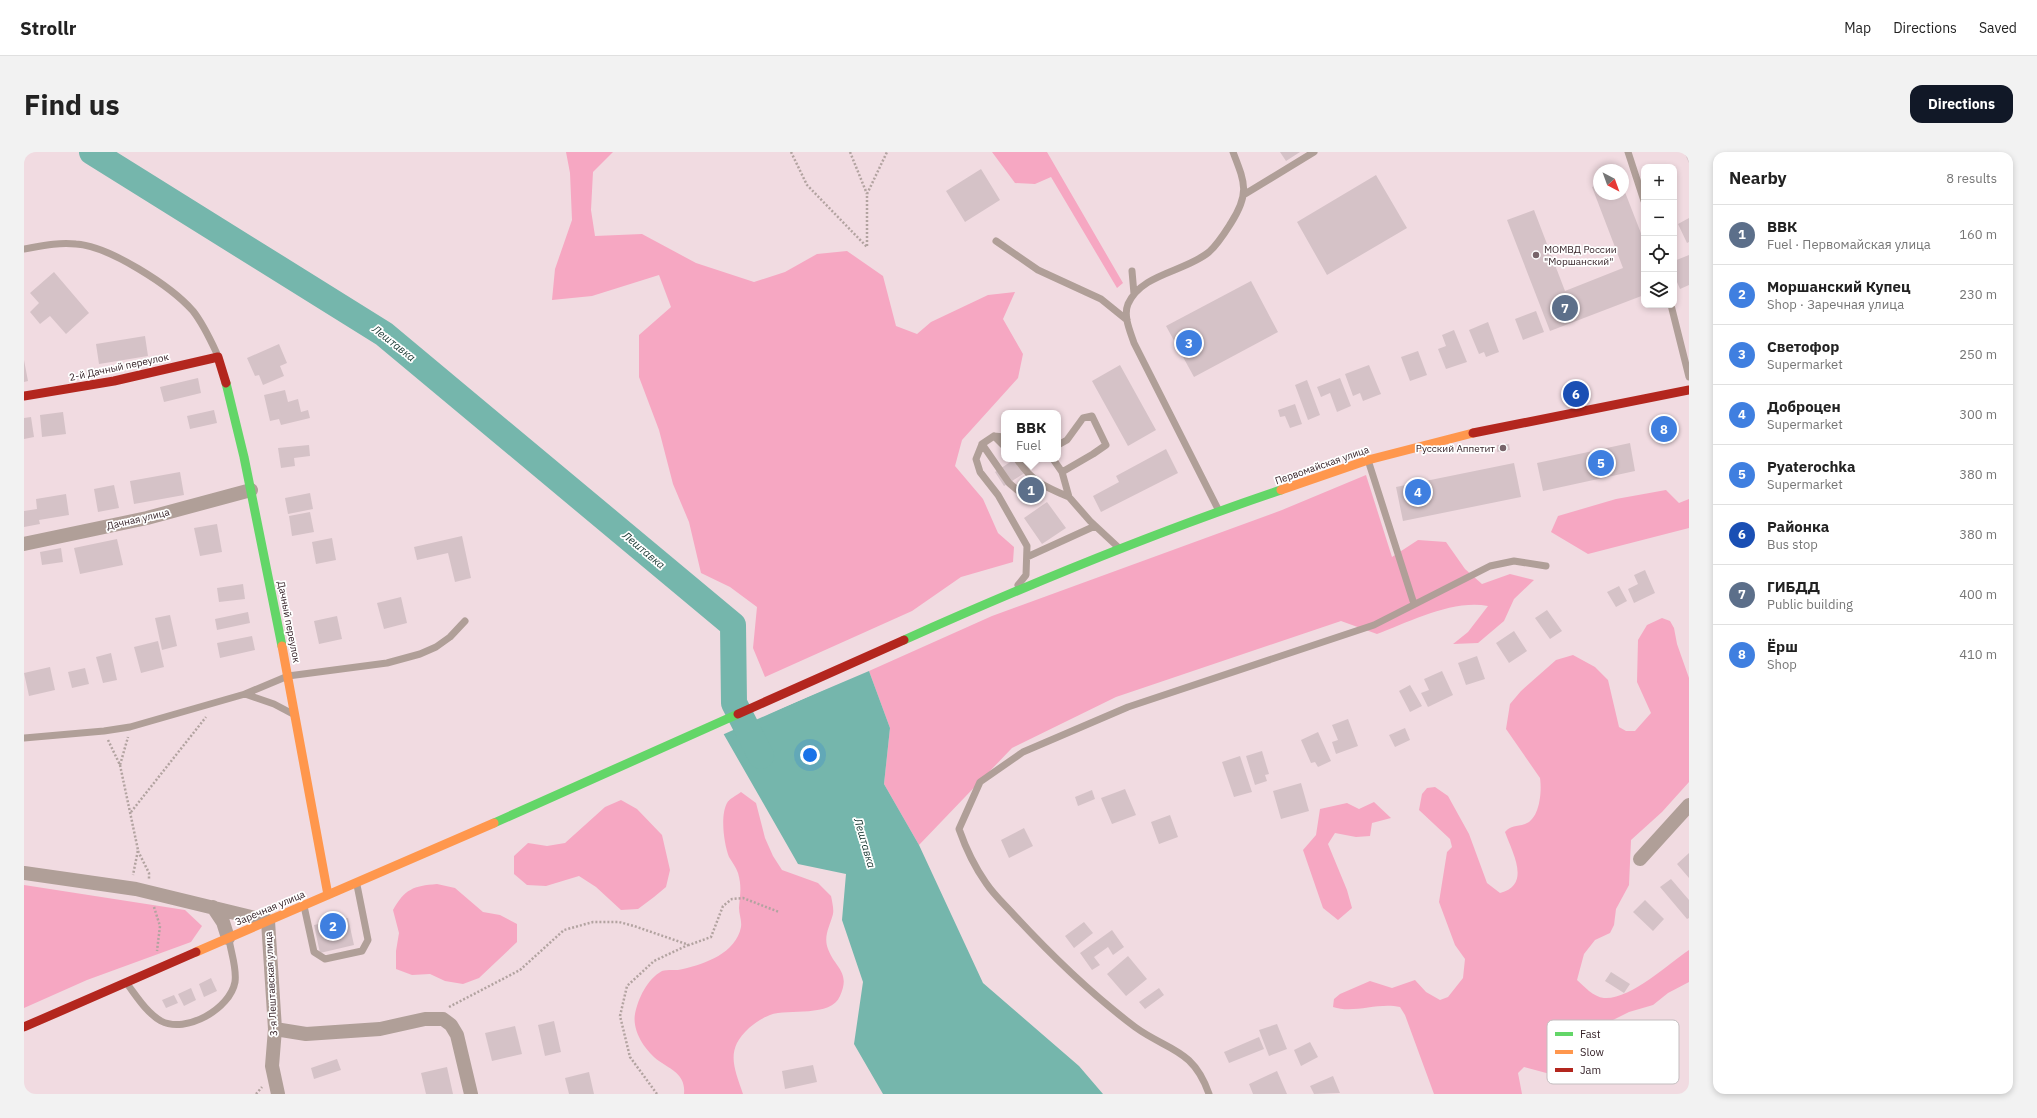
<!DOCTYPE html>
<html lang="en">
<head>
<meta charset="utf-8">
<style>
	:root { --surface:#fff; --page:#f2f2f2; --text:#222; --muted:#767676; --line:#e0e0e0; --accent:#111827 }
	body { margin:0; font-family:"IBM Plex Sans",sans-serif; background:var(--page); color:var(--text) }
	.controls { position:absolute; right:12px; top:12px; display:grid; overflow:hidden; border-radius:8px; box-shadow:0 2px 6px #0003 }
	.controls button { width:36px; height:36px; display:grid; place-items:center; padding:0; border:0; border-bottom:1px solid var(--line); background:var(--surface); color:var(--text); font:20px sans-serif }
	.compass { position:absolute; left:1569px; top:12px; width:36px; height:36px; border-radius:50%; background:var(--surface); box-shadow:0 2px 6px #0003; rotate:139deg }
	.you { position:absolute; left:786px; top:603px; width:14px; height:14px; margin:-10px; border:3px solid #fff; border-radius:50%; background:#1a73e8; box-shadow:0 0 0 6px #1a73e833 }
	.badge { display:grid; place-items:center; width:26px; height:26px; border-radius:50%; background:var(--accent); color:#fff; font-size:13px; font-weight:700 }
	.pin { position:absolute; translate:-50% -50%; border:2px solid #fff; box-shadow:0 1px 4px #0006 }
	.popup { position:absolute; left:977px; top:258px; width:60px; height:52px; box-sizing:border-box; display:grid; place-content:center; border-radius:8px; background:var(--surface); filter:drop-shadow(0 1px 3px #0005); font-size:13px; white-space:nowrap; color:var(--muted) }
	.popup b { font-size:15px; color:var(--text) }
	.popup::after { content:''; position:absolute; left:50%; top:100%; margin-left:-8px; border:8px solid transparent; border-top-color:var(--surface) }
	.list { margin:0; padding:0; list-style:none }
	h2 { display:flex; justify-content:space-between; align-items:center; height:52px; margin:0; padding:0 16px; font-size:17px }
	h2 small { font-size:13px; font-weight:400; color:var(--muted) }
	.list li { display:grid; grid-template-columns:26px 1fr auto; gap:12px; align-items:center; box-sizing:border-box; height:60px; padding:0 16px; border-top:1px solid var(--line) }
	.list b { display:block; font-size:15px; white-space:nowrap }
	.list p { margin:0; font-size:13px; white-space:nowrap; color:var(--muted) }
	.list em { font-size:13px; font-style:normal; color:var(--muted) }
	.icon { flex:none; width:22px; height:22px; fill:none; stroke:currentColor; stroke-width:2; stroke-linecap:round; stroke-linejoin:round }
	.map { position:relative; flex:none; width:1665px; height:942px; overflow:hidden; border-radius:12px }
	header { display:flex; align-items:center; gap:24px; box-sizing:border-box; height:56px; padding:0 20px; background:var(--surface); border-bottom:1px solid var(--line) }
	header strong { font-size:19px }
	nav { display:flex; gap:22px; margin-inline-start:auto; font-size:14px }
	.intro { display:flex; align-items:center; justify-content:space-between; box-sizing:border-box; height:96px; padding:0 24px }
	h1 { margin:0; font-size:28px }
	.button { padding:10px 18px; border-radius:12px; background:var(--accent); color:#fff; font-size:14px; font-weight:700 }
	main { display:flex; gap:24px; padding:0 24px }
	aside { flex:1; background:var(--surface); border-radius:12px; box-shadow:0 2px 6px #0003 }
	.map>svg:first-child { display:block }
	.green { fill:#f6a7c2 }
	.water { fill:#75b6ac }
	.pier { fill:#f1dbe1 }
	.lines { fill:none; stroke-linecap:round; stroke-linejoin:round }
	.river { stroke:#75b6ac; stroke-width:26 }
	.building { fill:#d5c2c7 }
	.path { stroke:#b2a3a0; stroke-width:2.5; stroke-dasharray:2 2; stroke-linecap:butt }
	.lane { stroke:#b09f98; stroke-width:7 }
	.street { stroke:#b09f98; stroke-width:14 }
	.fast { stroke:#63d668; stroke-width:9 }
	.slow { stroke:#ff974d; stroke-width:9 }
	.jam { stroke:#b3261e; stroke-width:9 }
	.poi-dot { fill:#776369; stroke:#fff; stroke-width:1.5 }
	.labels { text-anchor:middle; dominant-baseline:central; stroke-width:3.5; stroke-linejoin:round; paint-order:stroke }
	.poi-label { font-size:10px; fill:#362329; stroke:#fff; text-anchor:start }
	.street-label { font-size:10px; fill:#362329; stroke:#fff }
	.water-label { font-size:11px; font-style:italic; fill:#173630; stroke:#fff }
	.key { fill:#fff; stroke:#c3bdbf; stroke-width:1 }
	.key-label { font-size:11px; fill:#362329 }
</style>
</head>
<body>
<header>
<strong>Strollr</strong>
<nav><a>Map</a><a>Directions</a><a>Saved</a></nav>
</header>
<div class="intro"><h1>Find us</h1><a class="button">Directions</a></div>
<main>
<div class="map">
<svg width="1665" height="942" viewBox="0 0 1665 942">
	<rect width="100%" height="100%" fill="#f1dbe1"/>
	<path class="green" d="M 542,0 L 589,0 L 569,20 L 567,58 L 571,84 L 618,82 L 672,111 L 730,130 L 761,120 L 793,102 L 823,99 L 859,124 L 872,174 L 893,182 L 907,170 L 964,143 L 991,140 L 979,167 L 999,202 L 994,226 L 938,288 L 931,314 L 959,347 L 974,381 L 990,395 L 989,410 L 937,425 L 888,459 L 741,525 L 729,496 L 733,455 L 706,435 L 677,421 L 665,370 L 649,332 L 635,278 L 615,225 L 615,183 L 647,155 L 635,123 L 568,144 L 528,148 L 531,117 L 548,68 L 546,21 Z
		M 968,0 L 1023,0 L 1099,131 L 1093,136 L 1027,25 L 1011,32 L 991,31 Z
		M 1342,323 L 1368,405 L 1394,388 L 1422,390 L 1441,417 L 1458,432 L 1486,422 L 1510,428 L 1490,447 L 1480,469 L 1454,491 L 1429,492 L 1444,480 L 1464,454 C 1429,447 1385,470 1353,482 L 1317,469 L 1092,545 L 988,596 L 895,693 L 860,632 L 866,576 L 845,519 L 968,464 L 1258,358 Z
		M 1642,338 L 1655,351 L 1665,347 L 1665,376 L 1564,402 L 1527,380 L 1534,364 L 1592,347 Z
		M 1638,466 L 1646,469 L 1650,476 L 1653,492 L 1665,526 L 1665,630 L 1638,660 L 1607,688 L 1605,733 L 1592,757 L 1590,773 L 1586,781 L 1571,788 L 1560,802 L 1553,828 C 1560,834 1569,845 1580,846 C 1606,848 1644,812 1665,798 L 1665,830 L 1644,841 L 1629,853 L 1605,860 L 1581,872 L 1570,884 L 1556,907 L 1543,917 L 1526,922 L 1500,915 L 1494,921 L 1498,942 L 1410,942 L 1381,863 L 1376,855 C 1354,850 1330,862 1309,855 L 1310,847 L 1316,842 L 1346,829 L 1368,836 L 1391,828 L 1402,840 L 1416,848 L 1424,845 L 1439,826 L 1441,807 L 1431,793 L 1415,750 L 1423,700 L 1428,695 L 1426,687 L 1395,658 L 1398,642 L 1403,636 L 1411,635 L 1424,644 L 1445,682 L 1463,731 L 1476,741 C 1508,733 1488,700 1481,680 C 1487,673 1492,675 1501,672 C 1516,667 1518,639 1516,626 L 1482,577 L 1486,552 L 1497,539 L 1532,508 L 1549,503 L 1571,515 L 1584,528 L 1595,575 L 1602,579 L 1611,579 L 1627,561 L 1613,530 L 1614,488 L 1623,473 Z
		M 717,640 L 732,651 L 741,686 L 749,704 L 758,718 L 794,731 L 807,744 C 808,749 810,757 809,762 C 806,774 799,784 804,797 C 811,816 827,820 816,844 C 807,866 765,856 746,863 C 738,866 731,871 725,876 C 701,898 710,915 719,942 L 660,942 C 662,923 648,918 635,909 C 621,899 608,879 611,862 C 614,847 623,827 638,819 C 643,817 653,819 659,817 C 681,812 712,801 717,775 C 718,769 715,762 715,756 C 716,742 718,735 714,721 C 712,715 708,710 705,705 C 700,692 696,664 703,651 C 705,647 713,643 717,640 Z
		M 597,648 L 613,657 L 638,683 L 646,718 L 642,735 L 630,745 L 614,757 L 597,758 L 572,735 L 555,724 L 522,734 L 503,733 L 490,722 L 490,704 L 504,691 L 523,694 L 541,691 L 581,655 Z
		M 1350,650 L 1367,666 L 1348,671 L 1346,684 L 1332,685 L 1311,681 L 1304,692 L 1323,738 L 1328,756 L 1314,768 L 1299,756 L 1279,698 L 1292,683 L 1296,657 L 1323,651 L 1335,657 Z
		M 413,732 L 431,736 L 459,760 L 476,763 L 493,772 L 493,790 L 455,826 L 439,832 L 421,829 L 406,822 L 388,823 L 372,817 L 372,799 L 375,781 L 369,758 C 381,737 389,734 413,732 Z
		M 0,733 L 161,758 L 178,774 L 167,790 L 63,828 L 0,856 Z"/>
	<path class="water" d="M 845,519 L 866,576 L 860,632 L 895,693 L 959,831 L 1055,914 L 1079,942 L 859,942 L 830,892 L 839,830 L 818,768 L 822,722 L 774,712 L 699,581 Z"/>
	<path class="pier" d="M 844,517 L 846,517 L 698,583 L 697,582 L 699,579 Z"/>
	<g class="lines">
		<path class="river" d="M 68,0 L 360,182 L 709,473 L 710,551 L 737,604"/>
	</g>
	<path class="building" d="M 1256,0 L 1276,0 L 1262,9 Z
		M 1660,0 L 1665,0 L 1665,11 Z
		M 957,17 L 976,48 L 941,70 L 922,39 Z
		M 1352,23 L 1383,76 L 1303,123 L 1273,70 Z
		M 1575,32 L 1575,42 L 1599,42 L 1599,35 L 1620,89 L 1620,143 L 1526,179 L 1483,68 L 1510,58 L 1541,139 L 1599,116 L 1568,35 Z
		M 1665,66 L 1665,90 L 1663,91 L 1654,72 Z
		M 1665,103 L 1665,133 L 1656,137 L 1650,123 L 1650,109 Z
		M 30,120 L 65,161 L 42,182 L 26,164 L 16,172 L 6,160 L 15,151 L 6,141 Z
		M 1227,129 L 1254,180 L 1170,225 L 1142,174 Z
		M 1512,159 L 1520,180 L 1499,188 L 1491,167 Z
		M 1464,170 L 1475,200 L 1462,205 L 1460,200 L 1455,202 L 1445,178 Z
		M 1430,178 L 1443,210 L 1422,217 L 1414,197 L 1422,194 L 1418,183 Z
		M 121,184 L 124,204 L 75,212 L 72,192 Z
		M 255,192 L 263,211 L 256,214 L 260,224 L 239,233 L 235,223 L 231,224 L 223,206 Z
		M 1394,199 L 1403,223 L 1386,229 L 1377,205 Z
		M 0,208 L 4,229 L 0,230 Z
		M 1096,213 L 1132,278 L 1104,294 L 1068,229 Z
		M 1345,213 L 1357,242 L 1339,249 L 1336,241 L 1329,244 L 1321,222 Z
		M 174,226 L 177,241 L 140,250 L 136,235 Z
		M 1316,226 L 1327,254 L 1313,260 L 1306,241 L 1297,245 L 1293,235 Z
		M 1283,228 L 1296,263 L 1284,268 L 1271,233 Z
		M 261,238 L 264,250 L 274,247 L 277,260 L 284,258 L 286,266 L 257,273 L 255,267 L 246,269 L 240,243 Z
		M 1271,252 L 1278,272 L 1266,276 L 1261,264 L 1256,265 L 1254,258 Z
		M 190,258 L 193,271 L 166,277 L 163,264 Z
		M 39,260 L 42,282 L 18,285 L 16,263 Z
		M 7,265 L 10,285 L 0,287 L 0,266 Z
		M 1647,268 L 1650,283 L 1632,286 L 1629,271 Z
		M 1606,291 L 1611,319 L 1519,339 L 1513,311 Z
		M 1485,292 L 1486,298 L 1473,300 L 1473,293 Z
		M 285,293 L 286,304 L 270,306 L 271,314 L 257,316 L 254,296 Z
		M 1142,297 L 1154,321 L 1077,360 L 1069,344 L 1095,330 L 1092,324 Z
		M 991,307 L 1001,307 L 1007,317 L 980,334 L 971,320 Z
		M 1490,311 L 1497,345 L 1379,369 L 1372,335 Z
		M 156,320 L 160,343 L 110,352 L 106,329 Z
		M 90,333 L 95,356 L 74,360 L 70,337 Z
		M 286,341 L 289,357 L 264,362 L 261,346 Z
		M 42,342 L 45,363 L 15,368 L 16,372 L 0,375 L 0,359 L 13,357 L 12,347 Z
		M 1023,350 L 1042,376 L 1018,392 L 1000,366 Z
		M 286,360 L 290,380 L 268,384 L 265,364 Z
		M 193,372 L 198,400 L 176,404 L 170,376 Z
		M 438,384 L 447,426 L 431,430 L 424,401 L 393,408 L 390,395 Z
		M 308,386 L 312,408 L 292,412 L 288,390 Z
		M 93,387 L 99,413 L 56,422 L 50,396 Z
		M 37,396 L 39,410 L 18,413 L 16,400 Z
		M 1621,418 L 1631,441 L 1610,451 L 1604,437 L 1614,432 L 1610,423 Z
		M 219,432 L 221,447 L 195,450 L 193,436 Z
		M 1595,434 L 1603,449 L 1592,455 L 1583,440 Z
		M 377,445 L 383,471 L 360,477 L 353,451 Z
		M 1523,458 L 1538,479 L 1526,487 L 1511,466 Z
		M 224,460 L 226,471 L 193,478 L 191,467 Z
		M 146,463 L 153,494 L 138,498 L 131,466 Z
		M 313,464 L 318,487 L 295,492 L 290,469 Z
		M 1490,479 L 1503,499 L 1485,511 L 1472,491 Z
		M 228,484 L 231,498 L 196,506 L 193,491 Z
		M 134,489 L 140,515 L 117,521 L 110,495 Z
		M 87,501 L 93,528 L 79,531 L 72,505 Z
		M 1453,504 L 1461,527 L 1442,533 L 1434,511 Z
		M 26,515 L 31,538 L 5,544 L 0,521 Z
		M 61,516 L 65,532 L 48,536 L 44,520 Z
		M 1418,519 L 1429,543 L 1404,555 L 1397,541 L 1405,538 L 1400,527 Z
		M 1386,533 L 1398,554 L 1386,560 L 1375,539 Z
		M 1324,567 L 1334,594 L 1312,602 L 1308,590 L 1314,588 L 1308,573 Z
		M 1381,576 L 1386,588 L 1371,595 L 1365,583 Z
		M 1294,580 L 1307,609 L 1294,615 L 1291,610 L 1287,611 L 1277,588 Z
		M 1238,599 L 1245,622 L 1241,623 L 1243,629 L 1231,633 L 1222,604 Z
		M 1216,604 L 1228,640 L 1210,645 L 1198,610 Z
		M 1277,631 L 1285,659 L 1257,667 L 1249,639 Z
		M 1101,637 L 1112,663 L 1088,672 L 1077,646 Z
		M 1068,638 L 1071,647 L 1054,654 L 1051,645 Z
		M 1146,663 L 1154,685 L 1135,692 L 1127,670 Z
		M 1000,676 L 1009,694 L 985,706 L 977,688 Z
		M 1665,701 L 1665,726 L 1653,712 Z
		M 1647,727 L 1665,748 L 1665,766 L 1663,767 L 1636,735 Z
		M 1621,748 L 1640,767 L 1629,779 L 1609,760 Z
		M 324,766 L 330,793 L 296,801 L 290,773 Z
		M 1060,770 L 1069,781 L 1050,796 L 1041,784 Z
		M 1088,778 L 1100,795 L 1089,803 L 1084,795 L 1070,805 L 1076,813 L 1068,818 L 1056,801 Z
		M 1104,804 L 1123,827 L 1102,844 L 1083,822 Z
		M 1587,820 L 1606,832 L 1600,841 L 1581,829 Z
		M 187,826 L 193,839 L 180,845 L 175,832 Z
		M 167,836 L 172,848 L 160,854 L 154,842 Z
		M 1135,836 L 1140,843 L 1121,857 L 1115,850 Z
		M 150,843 L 154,851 L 142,856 L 138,848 Z
		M 530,869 L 537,900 L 521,904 L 514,873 Z
		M 1253,872 L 1263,897 L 1245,904 L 1235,878 Z
		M 491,874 L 498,902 L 468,909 L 461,881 Z
		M 1235,885 L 1240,897 L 1205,911 L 1200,900 Z
		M 1286,890 L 1294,905 L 1277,914 L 1270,898 Z
		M 313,907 L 317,918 L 290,927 L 287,916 Z
		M 789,913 L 793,930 L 761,937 L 758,919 Z
		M 423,915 L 429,942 L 402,942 L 397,921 Z
		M 1253,919 L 1263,942 L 1229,942 L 1225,932 Z
		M 565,920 L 570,942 L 545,942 L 541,926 Z
		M 1309,924 L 1316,941 L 1290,942 L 1286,934 Z"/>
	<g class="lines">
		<path class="path" d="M 767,0 L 783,33 L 843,95 L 843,42 L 863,0
			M 826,0 L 843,42
			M 84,588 L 96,613 L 104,585
			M 96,613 L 114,698 L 109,723
			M 107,660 L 182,565
			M 114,699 L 125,721 L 125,727
			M 130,755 L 136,774 L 133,799
			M 425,855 L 496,818 L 540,778 L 569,770 L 595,770 L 610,774 L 665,793 L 687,785 L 699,754 L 708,747 L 719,746 L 755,760
			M 232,942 L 238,935
			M 633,942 L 606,905 L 596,864 L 603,834 L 630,809 L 664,793"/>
		<path class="lane" d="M 1604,0 L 1620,49
			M 1221,42 L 1290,0
			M 972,89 L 1014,118 L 1077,147 L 1103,168
			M 0,97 C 17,94 34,90 52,92 C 85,94 147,134 169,159 C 180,173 187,189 194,204
			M 1108,119 L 1110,142
			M 1647,153 L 1665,225
			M 970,284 L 980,294
			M 980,285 L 970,284 L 958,292 L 952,307 L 956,320 L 974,343 L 1003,394 L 1002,423 L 994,433
			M 958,292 L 985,331 L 998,342 L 1019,334
			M 1034,293 L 1043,288 L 1059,266 L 1068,264 L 1082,293 L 1069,302 L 1038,320 L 1045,345 L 1066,369 L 1095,396
			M 993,307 C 1007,329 1021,335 1045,345
			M 1029,307 L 1038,320
			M 1344,308 L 1390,452
			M 1194,357 L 1110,191 C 1106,179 1099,164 1104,152 C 1118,121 1161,120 1185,100 C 1194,92 1200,82 1207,71 C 1226,41 1221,31 1209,0
			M 1003,405 L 1071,374
			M 267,561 L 250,552 L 221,542 L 264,524 L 363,511 L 396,502 L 412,495 L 426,485 L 441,469
			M 0,586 L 80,579 L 106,575 L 221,542
			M 280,754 L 290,800 L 301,807 L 338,799 L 344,788 L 333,733
			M 104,833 C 113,845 123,861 137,869 C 162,882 206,857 211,830 C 213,816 207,801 205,787
			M 1185,942 C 1169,896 1144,899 1111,875 C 1067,842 1027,803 990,763 C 981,753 970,743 962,731 C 950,714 942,697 935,677 L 956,630 L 999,600 L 1104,555 L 1350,473 L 1466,414 L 1490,409 L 1522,414"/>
		<path class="street" d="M 0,392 L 123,366 L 227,338
			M 1616,707 L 1665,653
			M 0,721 L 112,737 L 244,769 L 251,877 L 248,914 L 254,942
			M 189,755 L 199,770 L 204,786
			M 251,877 L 282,882 L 356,877 L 401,867 L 419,867 L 427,873 L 433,883 L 447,942"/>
		<path class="fast" d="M 202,231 L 220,305 L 258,494
			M 880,488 C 1003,433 1129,381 1257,338
			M 470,671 L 714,562"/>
		<path class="slow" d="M 1257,338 L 1344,308 L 1449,281
			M 258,494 L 304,743
			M 172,800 L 470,671"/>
		<path class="jam" d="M 0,244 L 90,229 L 194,205 L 202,231
			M 1449,281 L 1665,238
			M 714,562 L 880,488
			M 0,875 L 172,800"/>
	</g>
	<g class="poi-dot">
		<circle cx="1512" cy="103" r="4"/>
		<circle cx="1479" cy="296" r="4"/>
	</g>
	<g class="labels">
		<g class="poi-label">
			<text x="1520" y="97">МОМВД России<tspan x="1520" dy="12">"Моршанский"</tspan></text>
			<text x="1471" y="296" text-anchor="end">Русский Аппетит</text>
		</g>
		<g class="street-label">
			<text transform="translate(95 215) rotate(-12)">2-й Дачный переулок</text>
			<text transform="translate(1298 313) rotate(-19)">Первомайская улица</text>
			<text transform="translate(114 367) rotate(-13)">Дачная улица</text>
			<text transform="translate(265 470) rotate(79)">Дачный переулок</text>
			<text transform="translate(246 756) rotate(-23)">Заречная улица</text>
			<text transform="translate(247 832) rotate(-93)">3-я Лештавская улица</text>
		</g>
		<g class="water-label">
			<text transform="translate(370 191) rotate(38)">Лештавка</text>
			<text transform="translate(620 398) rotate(40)">Лештавка</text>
			<text transform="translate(841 691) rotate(74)">Лештавка</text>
		</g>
	</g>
	<rect x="1523" y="868" width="132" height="64" rx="6" class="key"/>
	<rect x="1531" y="880" width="18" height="4" fill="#63d668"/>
	<rect x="1531" y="898" width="18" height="4" fill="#ff974d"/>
	<rect x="1531" y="916" width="18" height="4" fill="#b3261e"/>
	<g class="key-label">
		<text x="1556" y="886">Fast</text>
		<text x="1556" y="904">Slow</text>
		<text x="1556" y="922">Jam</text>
	</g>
</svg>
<div class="controls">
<button>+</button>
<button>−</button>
<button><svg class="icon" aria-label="locate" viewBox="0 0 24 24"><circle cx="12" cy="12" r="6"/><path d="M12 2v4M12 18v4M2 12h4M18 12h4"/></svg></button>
<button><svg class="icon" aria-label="layers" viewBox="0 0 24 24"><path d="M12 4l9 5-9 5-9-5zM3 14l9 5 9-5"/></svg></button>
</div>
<svg class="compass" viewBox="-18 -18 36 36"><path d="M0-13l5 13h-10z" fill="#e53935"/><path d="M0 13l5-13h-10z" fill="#767676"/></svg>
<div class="you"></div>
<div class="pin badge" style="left:1007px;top:338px;background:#5c6f8a">1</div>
<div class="popup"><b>ВВК</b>Fuel</div>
<div class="pin badge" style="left:309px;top:774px;background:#3f7fe0">2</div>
<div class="pin badge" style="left:1165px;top:191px;background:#3f7fe0">3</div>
<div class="pin badge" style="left:1394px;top:340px;background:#3f7fe0">4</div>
<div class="pin badge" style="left:1577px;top:311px;background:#3f7fe0">5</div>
<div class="pin badge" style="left:1552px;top:242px;background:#1a4fb4">6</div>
<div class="pin badge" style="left:1541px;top:156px;background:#5c6f8a">7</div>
<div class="pin badge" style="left:1640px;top:277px;background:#3f7fe0">8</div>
</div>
<aside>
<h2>Nearby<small>8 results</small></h2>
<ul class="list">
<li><span class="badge" style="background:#5c6f8a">1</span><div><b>ВВК</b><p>Fuel · Первомайская улица</p></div><em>160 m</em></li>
<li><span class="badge" style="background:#3f7fe0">2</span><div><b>Моршанский Купец</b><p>Shop · Заречная улица</p></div><em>230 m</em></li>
<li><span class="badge" style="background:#3f7fe0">3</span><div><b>Светофор</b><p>Supermarket</p></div><em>250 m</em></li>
<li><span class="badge" style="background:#3f7fe0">4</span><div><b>Доброцен</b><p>Supermarket</p></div><em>300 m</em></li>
<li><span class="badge" style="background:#3f7fe0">5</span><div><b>Pyaterochka</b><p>Supermarket</p></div><em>380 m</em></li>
<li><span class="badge" style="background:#1a4fb4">6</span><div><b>Районка</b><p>Bus stop</p></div><em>380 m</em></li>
<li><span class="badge" style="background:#5c6f8a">7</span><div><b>ГИБДД</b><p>Public building</p></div><em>400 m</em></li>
<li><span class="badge" style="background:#3f7fe0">8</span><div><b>Ёрш</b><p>Shop</p></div><em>410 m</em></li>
</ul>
</aside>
</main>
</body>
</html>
